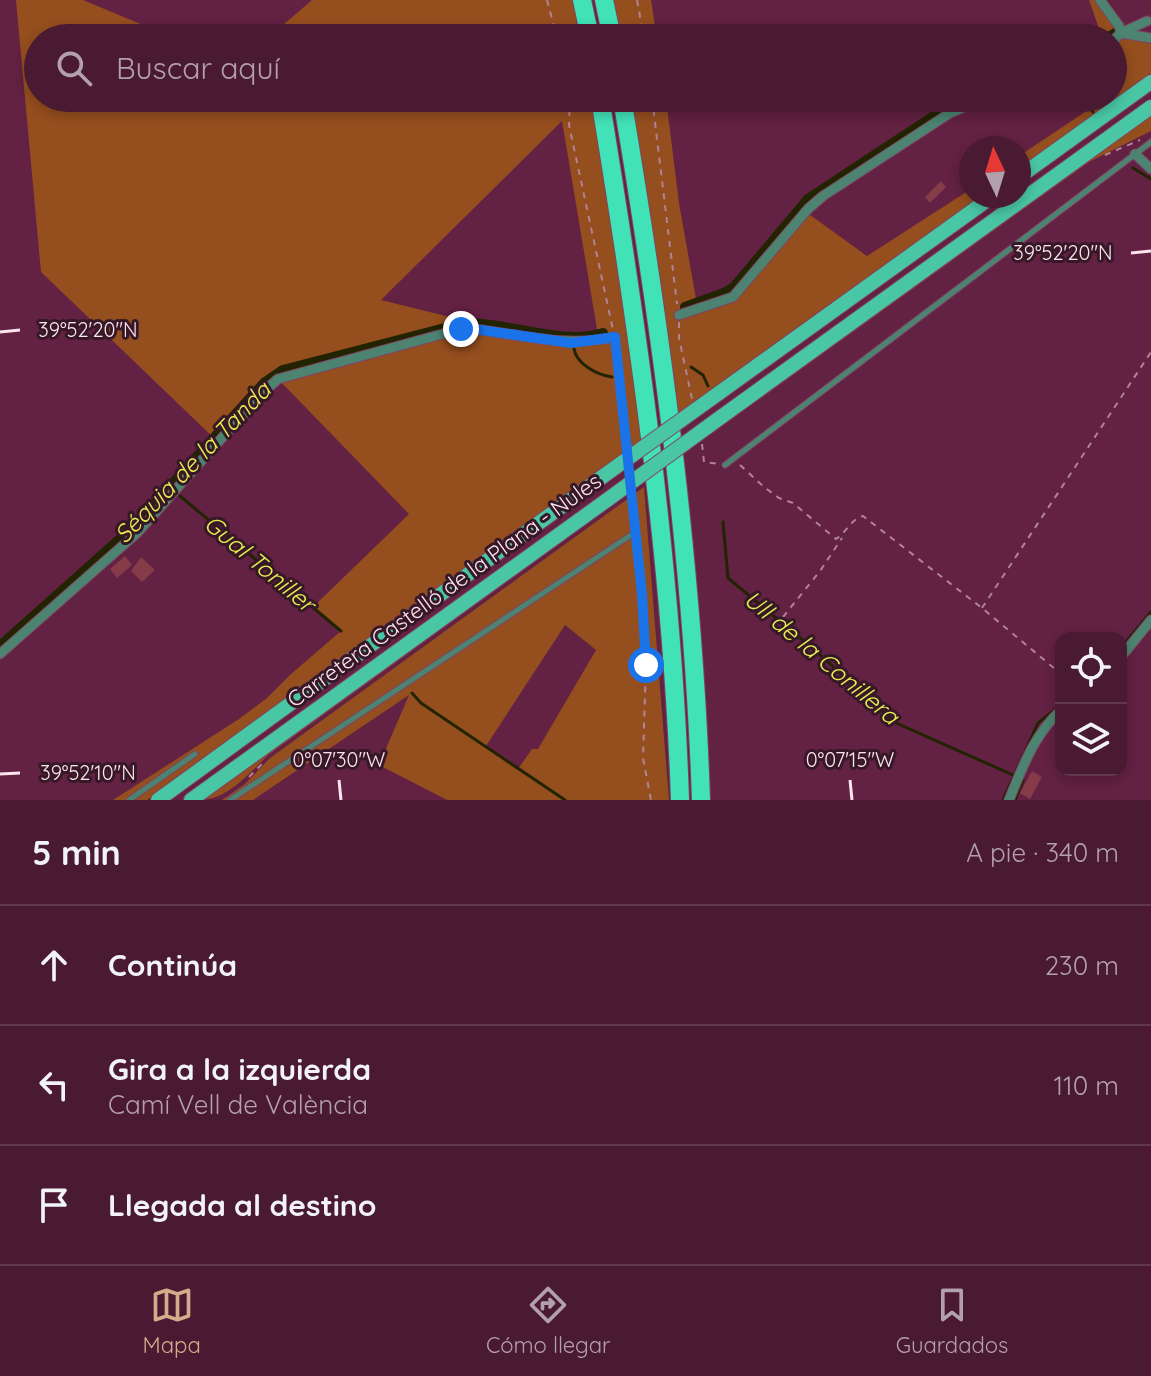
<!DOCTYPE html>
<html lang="es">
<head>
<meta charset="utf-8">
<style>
	:root { --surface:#4a1932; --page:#54263e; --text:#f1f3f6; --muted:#b2a0ac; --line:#61384d; --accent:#d6ab8b }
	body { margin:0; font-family:Quicksand,sans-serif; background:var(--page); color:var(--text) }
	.controls { position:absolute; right:24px; bottom:24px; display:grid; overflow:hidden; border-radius:16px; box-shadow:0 4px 12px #0003 }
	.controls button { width:72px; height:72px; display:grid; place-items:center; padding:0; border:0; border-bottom:2px solid var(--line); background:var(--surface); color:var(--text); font:40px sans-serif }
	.compass { position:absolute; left:959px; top:136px; width:72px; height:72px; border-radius:50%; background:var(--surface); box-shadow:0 4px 12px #0003; rotate:356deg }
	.stop { position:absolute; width:24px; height:24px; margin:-18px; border:6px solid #1a73e8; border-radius:50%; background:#fff }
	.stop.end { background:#1a73e8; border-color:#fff; box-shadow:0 2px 8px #0008 }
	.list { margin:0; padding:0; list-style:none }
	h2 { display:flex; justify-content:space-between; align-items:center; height:104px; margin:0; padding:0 32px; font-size:34px }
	h2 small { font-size:26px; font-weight:400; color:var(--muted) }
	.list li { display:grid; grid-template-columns:52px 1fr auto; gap:24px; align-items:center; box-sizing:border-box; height:120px; padding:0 32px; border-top:2px solid var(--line) }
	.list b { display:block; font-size:30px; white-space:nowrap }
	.list p { margin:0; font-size:26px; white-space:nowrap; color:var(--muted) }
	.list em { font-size:26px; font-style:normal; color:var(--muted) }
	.icon { flex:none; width:44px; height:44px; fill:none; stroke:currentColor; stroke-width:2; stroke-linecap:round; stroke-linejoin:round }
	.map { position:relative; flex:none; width:1151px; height:800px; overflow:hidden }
	.search { position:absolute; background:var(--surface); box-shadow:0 4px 12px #0003; left:24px; right:24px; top:24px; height:88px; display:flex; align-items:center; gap:20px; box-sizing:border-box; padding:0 28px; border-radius:44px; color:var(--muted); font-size:30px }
	.sheet { height:464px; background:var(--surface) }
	nav { display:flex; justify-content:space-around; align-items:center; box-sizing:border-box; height:112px; border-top:2px solid var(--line); background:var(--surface); font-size:22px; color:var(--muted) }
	nav a { display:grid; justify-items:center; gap:4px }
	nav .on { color:var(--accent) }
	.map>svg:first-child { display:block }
	.green { fill:#954e1e; fill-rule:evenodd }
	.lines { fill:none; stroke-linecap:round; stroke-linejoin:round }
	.stream { stroke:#222300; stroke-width:3 }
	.canal { stroke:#222300; stroke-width:10 }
	.building { fill:#853b48 }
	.service-casing { stroke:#7f4462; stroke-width:7 }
	.minor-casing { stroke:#7f4462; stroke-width:11 }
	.primary-casing { stroke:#7f4462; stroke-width:16 }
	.motorway-casing { stroke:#7f4462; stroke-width:20 }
	.path { stroke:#b18399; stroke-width:2; stroke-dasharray:6 6; stroke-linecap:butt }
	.service { stroke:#4c8371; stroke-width:5 }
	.minor { stroke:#4c8371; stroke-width:9 }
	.primary { stroke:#49c7a4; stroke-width:14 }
	.motorway { stroke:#41e2b8; stroke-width:18 }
	.primary-bridge-casing { stroke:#7f4462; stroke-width:16; stroke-linecap:butt }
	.primary-bridge { stroke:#49c7a4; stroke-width:14 }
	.route { stroke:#1a73e8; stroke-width:10 }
	.ticks { fill:none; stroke:#fde4ee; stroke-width:3 }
	.labels { text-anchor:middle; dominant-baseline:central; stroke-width:6; stroke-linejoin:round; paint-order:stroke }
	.street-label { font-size:22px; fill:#fde4ee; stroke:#361827 }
	.water-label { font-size:24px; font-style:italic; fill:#e8ee50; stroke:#361827 }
	.ticks-label { font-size:20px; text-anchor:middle; fill:#fde4ee; stroke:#361827; stroke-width:6; stroke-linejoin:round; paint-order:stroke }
</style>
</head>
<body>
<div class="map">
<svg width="1151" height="800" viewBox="0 0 1151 800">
	<rect width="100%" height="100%" fill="#632143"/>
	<path class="green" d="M 16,0 L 83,0 L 174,38 L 38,38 L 38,98 L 593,98 L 645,440 L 147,800 L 113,800 L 239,719 L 267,698 L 291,674 L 341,631 L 313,607 L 409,514 L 278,379 L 218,442 L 41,272 ZM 562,121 L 599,341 L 474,329 L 466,321 L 381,300 Z
		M 312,0 L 576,0 L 583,38 L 268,38 Z
		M 610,0 L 651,0 L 657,38 L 617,38 Z
		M 1089,0 L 1095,0 L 1123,38 L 1129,38 L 1151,44 L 1151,77 L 1019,172 L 1019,156 L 1088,110 L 1082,101 L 1087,98 L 1113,98 L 1113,78 L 1117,74 L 1113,38 L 1098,38 L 1101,34 Z
		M 628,98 L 666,98 L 679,203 L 698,310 L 733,297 L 806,212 L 867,256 L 971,189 L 971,196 L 985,196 L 674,419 Z
		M 1151,114 L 1151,131 L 1089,162 L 679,457 L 679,454 Z
		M 643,479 L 643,483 L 268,755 C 249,774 227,800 199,800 Z
		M 644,487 L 669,800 L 447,800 L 379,765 L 409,695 L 253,800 L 222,800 L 245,784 L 270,758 ZM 565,625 L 596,650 L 538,749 L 532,749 L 518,769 L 486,746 Z"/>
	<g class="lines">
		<path class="stream" d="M 1113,80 L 1120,73 L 1115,47
			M 1091,98 L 1086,102 L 1093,112
			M 1133,168 L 1151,179
			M 574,349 C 577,365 598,375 612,377
			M 691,367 L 703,375 L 708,386
			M 180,496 L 341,631
			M 723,522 L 728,578 L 816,651 L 894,722 L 1013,775
			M 1121,648 L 1151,612
			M 412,693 L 421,703 L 565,800
			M 1003,800 L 1038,723 L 1061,705
			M 1015,800 L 1023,780"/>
		<path class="canal" d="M 1107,38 L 1117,32
			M 685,307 L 724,293 L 734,287 L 808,199 L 934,116 L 969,98
			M 0,646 L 130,530 L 264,383 L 283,370 L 464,323 C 507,322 562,346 603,333"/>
	</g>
	<path class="building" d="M 941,181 L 946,187 L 930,203 L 925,197 Z
		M 125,556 L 132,565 L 117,578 L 110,569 Z
		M 141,557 L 155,570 L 142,582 L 131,571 Z
		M 1032,771 L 1042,777 L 1030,799 L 1020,793 Z"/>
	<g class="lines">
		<defs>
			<path id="service" d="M 725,465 L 1151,142
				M 129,800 L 195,754
				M 230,800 L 634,533"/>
			<path id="minor" d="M 1100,0 L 1119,26 L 1121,33
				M 1121,33 L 1150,38
				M 1113,41 L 1121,33 L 1147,21
				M 1135,154 L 1151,169
				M 679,315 L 733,297 L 808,209 L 823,196 L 950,113 L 986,98
				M 0,654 L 137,533 L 262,393 L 278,379 L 461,329 L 474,329 C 521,335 568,348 615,337
				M 1121,657 L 1151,620
				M 1009,800 C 1023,766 1034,735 1061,710"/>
			<path id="primary" d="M 1019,177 L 1151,82
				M 719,393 L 993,196
				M 721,417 L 1151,107
				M 158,800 L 602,477
				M 191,800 L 607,500"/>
			<path id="motorway" d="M 582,0 L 590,38
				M 604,0 L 612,38
				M 600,98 C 638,330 672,565 680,800
				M 622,98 C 661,330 693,564 701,800"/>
		</defs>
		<use href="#service" class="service-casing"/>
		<use href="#minor" class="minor-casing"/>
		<use href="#primary" class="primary-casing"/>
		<use href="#motorway" class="motorway-casing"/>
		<path class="path" d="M 547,0 L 557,38
			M 637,0 L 644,38
			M 570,98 L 569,125 L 613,330
			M 652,98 L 677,304
			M 1105,155 L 1140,140
			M 679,322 L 679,338 L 692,399
			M 616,348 L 625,445
			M 702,444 L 704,462 L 719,464
			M 740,465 L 764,487 L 779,498 L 793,503 L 836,539 C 847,532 850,520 863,516 L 982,608 L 1061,674
			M 631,499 L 633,524
			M 636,543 L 642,594 L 646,665 L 643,758 L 651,800
			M 982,608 L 1151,352
			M 783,617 L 820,571 L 842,538
			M 249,777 L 262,764"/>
		<use href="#service" class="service"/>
		<use href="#minor" class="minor"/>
		<use href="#primary" class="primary"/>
		<use href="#motorway" class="motorway"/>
		<defs>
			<path id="primary-bridge" d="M 602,477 L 719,393
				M 607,500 L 721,417"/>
		</defs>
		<use href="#primary-bridge" class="primary-bridge-casing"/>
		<use href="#primary-bridge" class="primary-bridge"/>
	</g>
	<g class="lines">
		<path class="route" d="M 461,329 L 474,329 L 571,343 L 615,337 L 642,594 L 646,665"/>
	</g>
	<path class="ticks" d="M 1131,253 L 1151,251M 0,332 L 20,330M 0,774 L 20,773M 339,780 L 341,800M 850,780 L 852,800"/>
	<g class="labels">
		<g class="street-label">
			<text transform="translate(444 590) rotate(-36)">Carretera Castelló de la Plana - Nules</text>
		</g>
		<g class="water-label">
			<text transform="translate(192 462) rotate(-46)">Séquia de la Tanda</text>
			<text transform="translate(260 563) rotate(40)">Gual Toniller</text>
			<text transform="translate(822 657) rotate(40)">Ull de la Conillera</text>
		</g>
	</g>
	<g class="ticks-label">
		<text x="1063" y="260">39°52'20"N</text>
		<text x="88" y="337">39°52'20"N</text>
		<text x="339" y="767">0°07'30"W</text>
		<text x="850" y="767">0°07'15"W</text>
		<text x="88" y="780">39°52'10"N</text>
	</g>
</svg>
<div class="controls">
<button><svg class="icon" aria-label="locate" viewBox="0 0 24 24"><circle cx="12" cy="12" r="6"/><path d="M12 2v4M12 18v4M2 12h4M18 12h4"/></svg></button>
<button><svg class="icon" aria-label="layers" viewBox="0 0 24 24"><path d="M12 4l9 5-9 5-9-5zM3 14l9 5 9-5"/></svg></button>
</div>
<svg class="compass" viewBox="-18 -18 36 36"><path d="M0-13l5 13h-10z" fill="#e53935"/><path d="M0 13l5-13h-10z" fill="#b2a0ac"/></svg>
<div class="stop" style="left:646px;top:665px"></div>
<div class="stop end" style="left:461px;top:329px"></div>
<div class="search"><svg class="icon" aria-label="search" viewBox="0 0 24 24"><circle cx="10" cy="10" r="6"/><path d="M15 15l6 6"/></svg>Buscar aquí</div>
</div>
<section class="sheet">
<h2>5 min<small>A pie · 340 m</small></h2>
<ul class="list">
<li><svg class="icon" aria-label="ahead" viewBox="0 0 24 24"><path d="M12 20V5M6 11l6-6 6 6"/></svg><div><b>Continúa</b></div><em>230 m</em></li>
<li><svg class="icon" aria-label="left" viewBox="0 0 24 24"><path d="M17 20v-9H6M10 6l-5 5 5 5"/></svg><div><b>Gira a la izquierda</b><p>Camí Vell de València</p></div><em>110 m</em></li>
<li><svg class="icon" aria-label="arrive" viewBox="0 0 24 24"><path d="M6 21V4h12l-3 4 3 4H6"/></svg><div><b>Llegada al destino</b></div></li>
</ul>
</section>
<nav>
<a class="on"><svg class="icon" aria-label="map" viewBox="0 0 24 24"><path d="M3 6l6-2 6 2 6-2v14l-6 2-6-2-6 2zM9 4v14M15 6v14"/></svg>Mapa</a>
<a><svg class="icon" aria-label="directions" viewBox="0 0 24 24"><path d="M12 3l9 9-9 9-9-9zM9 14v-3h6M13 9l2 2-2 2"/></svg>Cómo llegar</a>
<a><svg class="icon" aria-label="saved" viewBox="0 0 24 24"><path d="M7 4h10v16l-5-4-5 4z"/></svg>Guardados</a>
</nav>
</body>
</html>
